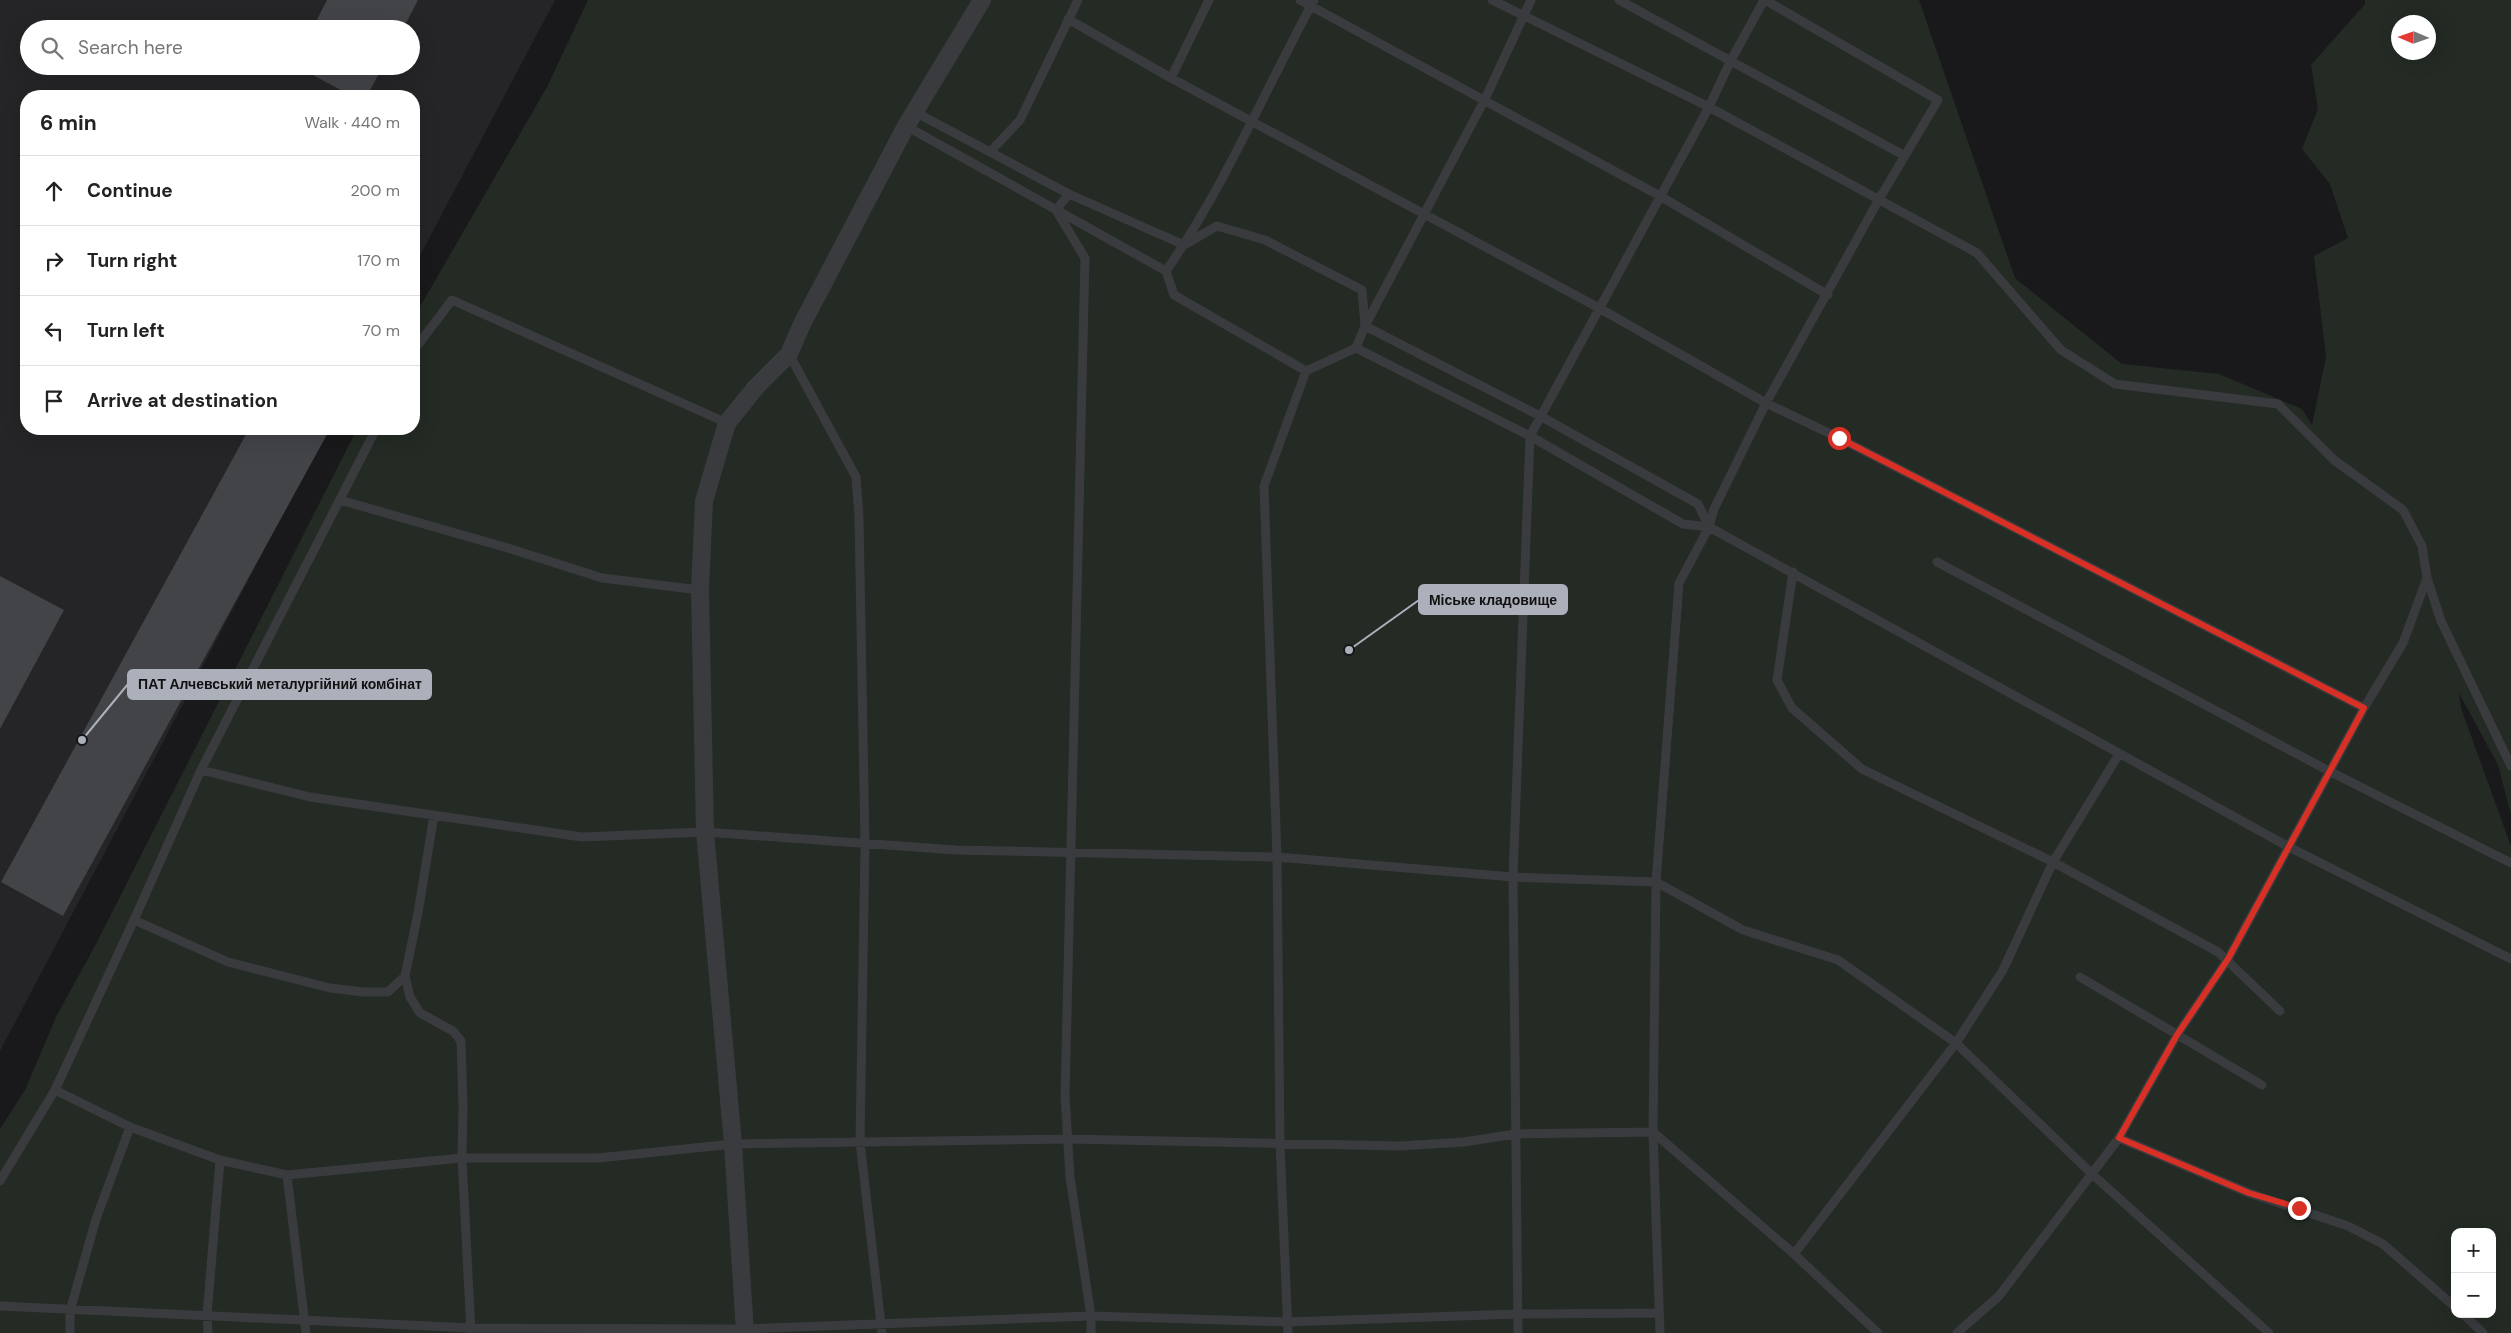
<!DOCTYPE html>
<html lang="en">
<head>
<meta charset="utf-8">
<style>
	:root { --surface:#fff; --page:#f2f2f2; --text:#222; --muted:#767676; --line:#e0e0e0 }
	body { margin:0; font-family:"DM Sans",sans-serif; background:var(--page); color:var(--text) }
	.controls { position:absolute; right:15px; bottom:15px; display:grid; overflow:hidden; border-radius:10px; box-shadow:0 5px 20px #0002 }
	.controls button { width:45px; height:45px; display:grid; place-items:center; padding:0; border:0; border-bottom:1px solid var(--line); background:var(--surface); color:var(--text); font:25px sans-serif }
	.compass { position:absolute; left:2391px; top:15px; width:45px; height:45px; border-radius:50%; background:var(--surface); box-shadow:0 5px 20px #0002; rotate:272deg }
	.stop { position:absolute; width:15px; height:15px; margin:-11px; border:4px solid #d93025; border-radius:50%; background:#fff }
	.stop.end { background:#d93025; border-color:#fff; box-shadow:0 1px 5px #0008 }
	.list { margin:0; padding:0; list-style:none }
	h2 { display:flex; justify-content:space-between; align-items:center; height:65px; margin:0; padding:0 20px; font-size:21px }
	h2 small { font-size:16px; font-weight:400; color:var(--muted) }
	.list li { display:grid; grid-template-columns:32px 1fr auto; gap:15px; align-items:center; box-sizing:border-box; height:70px; padding:0 20px; border-top:1px solid var(--line) }
	.list b { display:block; font-size:19px; white-space:nowrap }
	.list em { font-size:16px; font-style:normal; color:var(--muted) }
	.icon { flex:none; width:28px; height:28px; fill:none; stroke:currentColor; stroke-width:2; stroke-linecap:round; stroke-linejoin:round }
	.map { position:relative; flex:none; width:2511px; height:1333px; overflow:hidden }
	.search { position:absolute; background:var(--surface); box-shadow:0 5px 20px #0002; left:20px; top:20px; width:400px; height:55px; display:flex; align-items:center; gap:12px; box-sizing:border-box; padding:0 18px; border-radius:28px; color:var(--muted); font-size:19px }
	.panel { position:absolute; background:var(--surface); box-shadow:0 5px 20px #0002; left:20px; top:90px; width:400px; height:345px; border-radius:20px }
	.map>svg:first-child { display:block }
	.built { fill:#252528; fill-rule:evenodd }
	.green { fill:#232b24; fill-rule:evenodd }
	.building { fill:#434448 }
	.lines { fill:none; stroke-linecap:round; stroke-linejoin:round }
	.lane { stroke:#3a3b3f; stroke-width:9 }
	.street { stroke:#3a3b3f; stroke-width:18 }
	.route { stroke:#d93025; stroke-width:6 }
	.leader { fill:none; stroke:#acb0ba; stroke-width:2 }
	.callout-dot { fill:#acb0ba; stroke:#141416; stroke-width:2 }
	.callout { fill:#acb0ba; stroke:#acb0ba; stroke-width:2 }
	.callout-label { font-size:14px; text-anchor:middle; font-weight:bold; fill:#111 }
</style>
</head>
<body>
<div class="map">
<svg width="2511" height="1333" viewBox="0 0 2511 1333">
	<rect width="100%" height="100%" fill="#19191b"/>
	<path class="built" d="M 0,0 L 555,0 L 414,267 L 414,96 L 26,96 L 26,429 L 328,429 L 0,1051 ZM 29,29 L 411,29 L 411,66 L 29,66 Z"/>
	<path class="green" d="M 588,0 L 1919,0 L 2015,278 L 2122,364 L 2219,374 L 2302,409 L 2312,425 L 2326,357 L 2314,256 L 2348,238 L 2330,184 L 2302,149 L 2318,109 L 2311,65 L 2365,4 L 2365,0 L 2511,0 L 2511,815 L 2498,765 L 2459,693 L 2461,708 L 2511,846 L 2511,1333 L 0,1333 L 0,1129 L 25,1090 L 57,1015 L 96,944 L 357,429 L 414,429 L 414,317 L 547,87 ZM 2398,22 L 2428,22 L 2428,52 L 2398,52 ZM 2455,1232 L 2492,1232 L 2492,1314 L 2455,1314 Z"/>
	<path class="building" d="M 327,0 L 418,0 L 403,29 L 312,29 Z
		M 296,66 L 383,66 L 367,96 L 352,96 Z
		M 249,429 L 330,429 L 63,916 L 1,882 Z
		M 0,576 L 64,610 L 0,729 Z"/>
	<g class="lines">
		<path class="lane" d="M 1300,0 L 1660,196 L 1828,295
			M 1492,0 L 1709,107 L 1977,253 L 2061,350 L 2115,384 L 2278,404 L 2334,460 L 2403,510 L 2422,546 L 2427,578 L 2403,643 L 2364,708 L 2228,959 L 2177,1035 L 2119,1138 L 1999,1296 L 1957,1333
			M 1619,0 L 1905,156
			M 1068,19 L 1171,78 L 1599,308 L 1766,403 L 1839,438 L 2364,708
			M 1171,78 L 1209,0
			M 915,112 L 1069,194 L 1184,245 L 1217,226 L 1265,240 L 1362,290 L 1365,326 L 1542,417 L 1698,504 L 1709,527
			M 906,126 L 1166,271 L 1174,295 L 1306,371 L 1356,348 L 1530,436 L 1683,524 L 1709,527 L 2289,847 L 2511,959
			M 990,152 L 1020,120 L 1078,0
			M 1069,194 L 1056,210 L 1085,258 L 1065,1096 L 1070,1177 L 1091,1316 L 1091,1333
			M 1166,271 C 1225,186 1265,90 1314,0
			M 1356,348 L 1365,326 L 1485,99 L 1531,0
			M 414,350 L 452,300 L 727,423
			M 789,354 L 856,477 L 859,517 L 865,844 L 860,1142 L 882,1333
			M 376,429 L 201,770 L 134,920 L 228,962 L 330,988 L 363,992 L 388,992 L 405,976 L 418,913 L 434,815
			M 340,500 L 511,549 L 602,578 L 700,590
			M 1937,562 L 2329,771 L 2511,863
			M 1793,572 L 1777,680 L 1792,708 L 1862,769 L 2053,862 L 2218,952 L 2280,1011
			M 2427,578 L 2441,621 L 2511,766
			M 201,770 L 310,797 L 582,837 L 705,832 L 956,850 L 1277,857 L 1513,877 L 1656,882 L 1743,930 L 1838,960 L 1956,1043 L 2092,1174 L 2269,1333
			M 405,976 L 410,997 L 420,1013 L 453,1031 L 461,1041 L 463,1106 L 462,1158 L 471,1333
			M 2080,977 L 2262,1085
			M 55,1090 L 130,1127 L 220,1160 L 287,1175 L 462,1158 L 598,1158 L 733,1144 L 1068,1139 L 1400,1146 L 1464,1142 L 1515,1134 L 1653,1132 L 1794,1254 L 1878,1333
			M 2119,1138 L 2249,1193 L 2348,1226 L 2383,1244 L 2455,1307
			M 287,1175 L 306,1333
			M 0,1181 L 55,1090 L 134,920
			M 1794,1254 L 1956,1043 L 2003,970 L 2053,862 L 2119,754
			M 0,1306 L 471,1328 L 745,1329 L 1091,1316 L 1287,1322 L 1517,1314 L 1659,1313
			M 2463,1314 L 2483,1333
			M 70,1333 L 70,1311 L 96,1219 L 130,1127
			M 208,1333 L 207,1315 L 220,1160
			M 1288,1333 L 1280,1144 L 1277,857 L 1264,486 L 1306,371
			M 1518,1333 L 1513,877 L 1530,436 L 1709,107 L 1730,62 L 1764,0
			M 1660,1333 L 1653,1132 L 1656,882 L 1679,583 L 1709,527 L 1714,509 L 1766,403 L 1878,201 L 1938,100 L 1765,0"/>
		<path class="street" d="M 745,1333 L 733,1144 L 705,832 L 700,590 L 704,501 L 727,423 L 756,387 L 789,354 L 802,324 L 906,126 L 982,0"/>
	</g>
	<g class="lines">
		<path class="route" d="M 1839,438 L 2364,708 L 2228,959 L 2177,1035 L 2119,1138 L 2249,1193 L 2299,1208"/>
	</g>
	<path class="leader" d="M1349 650L1419 600M82 740L128 684"/>
	<g class="callout-dot">
		<circle cx="1349" cy="650" r="5"/>
		<circle cx="82" cy="740" r="5"/>
	</g>
	<g class="callout">
		<rect x="1419" y="585" width="148" height="29" rx="5"/>
		<rect x="128" y="670" width="303" height="29" rx="5"/>
	</g>
	<g class="callout-label">
		<text x="1493" y="605">Міське кладовище</text>
		<text x="280" y="689">ПАТ Алчевський металургійний комбінат</text>
	</g>
</svg>
<div class="controls">
<button>+</button>
<button>−</button>
</div>
<svg class="compass" viewBox="-18 -18 36 36"><path d="M0-13l5 13h-10z" fill="#e53935"/><path d="M0 13l5-13h-10z" fill="#767676"/></svg>
<div class="stop" style="left:1839px;top:438px"></div>
<div class="stop end" style="left:2299px;top:1208px"></div>
<div class="search"><svg class="icon" aria-label="search" viewBox="0 0 24 24"><circle cx="10" cy="10" r="6"/><path d="M15 15l6 6"/></svg>Search here</div>
<section class="panel">
<h2>6 min<small>Walk · 440 m</small></h2>
<ul class="list">
<li><svg class="icon" aria-label="ahead" viewBox="0 0 24 24"><path d="M12 20V5M6 11l6-6 6 6"/></svg><div><b>Continue</b></div><em>200 m</em></li>
<li><svg class="icon" aria-label="right" viewBox="0 0 24 24"><path d="M7 20v-9h11M14 6l5 5-5 5"/></svg><div><b>Turn right</b></div><em>170 m</em></li>
<li><svg class="icon" aria-label="left" viewBox="0 0 24 24"><path d="M17 20v-9H6M10 6l-5 5 5 5"/></svg><div><b>Turn left</b></div><em>70 m</em></li>
<li><svg class="icon" aria-label="arrive" viewBox="0 0 24 24"><path d="M6 21V4h12l-3 4 3 4H6"/></svg><div><b>Arrive at destination</b></div></li>
</ul>
</section>
</div>
</body>
</html>
